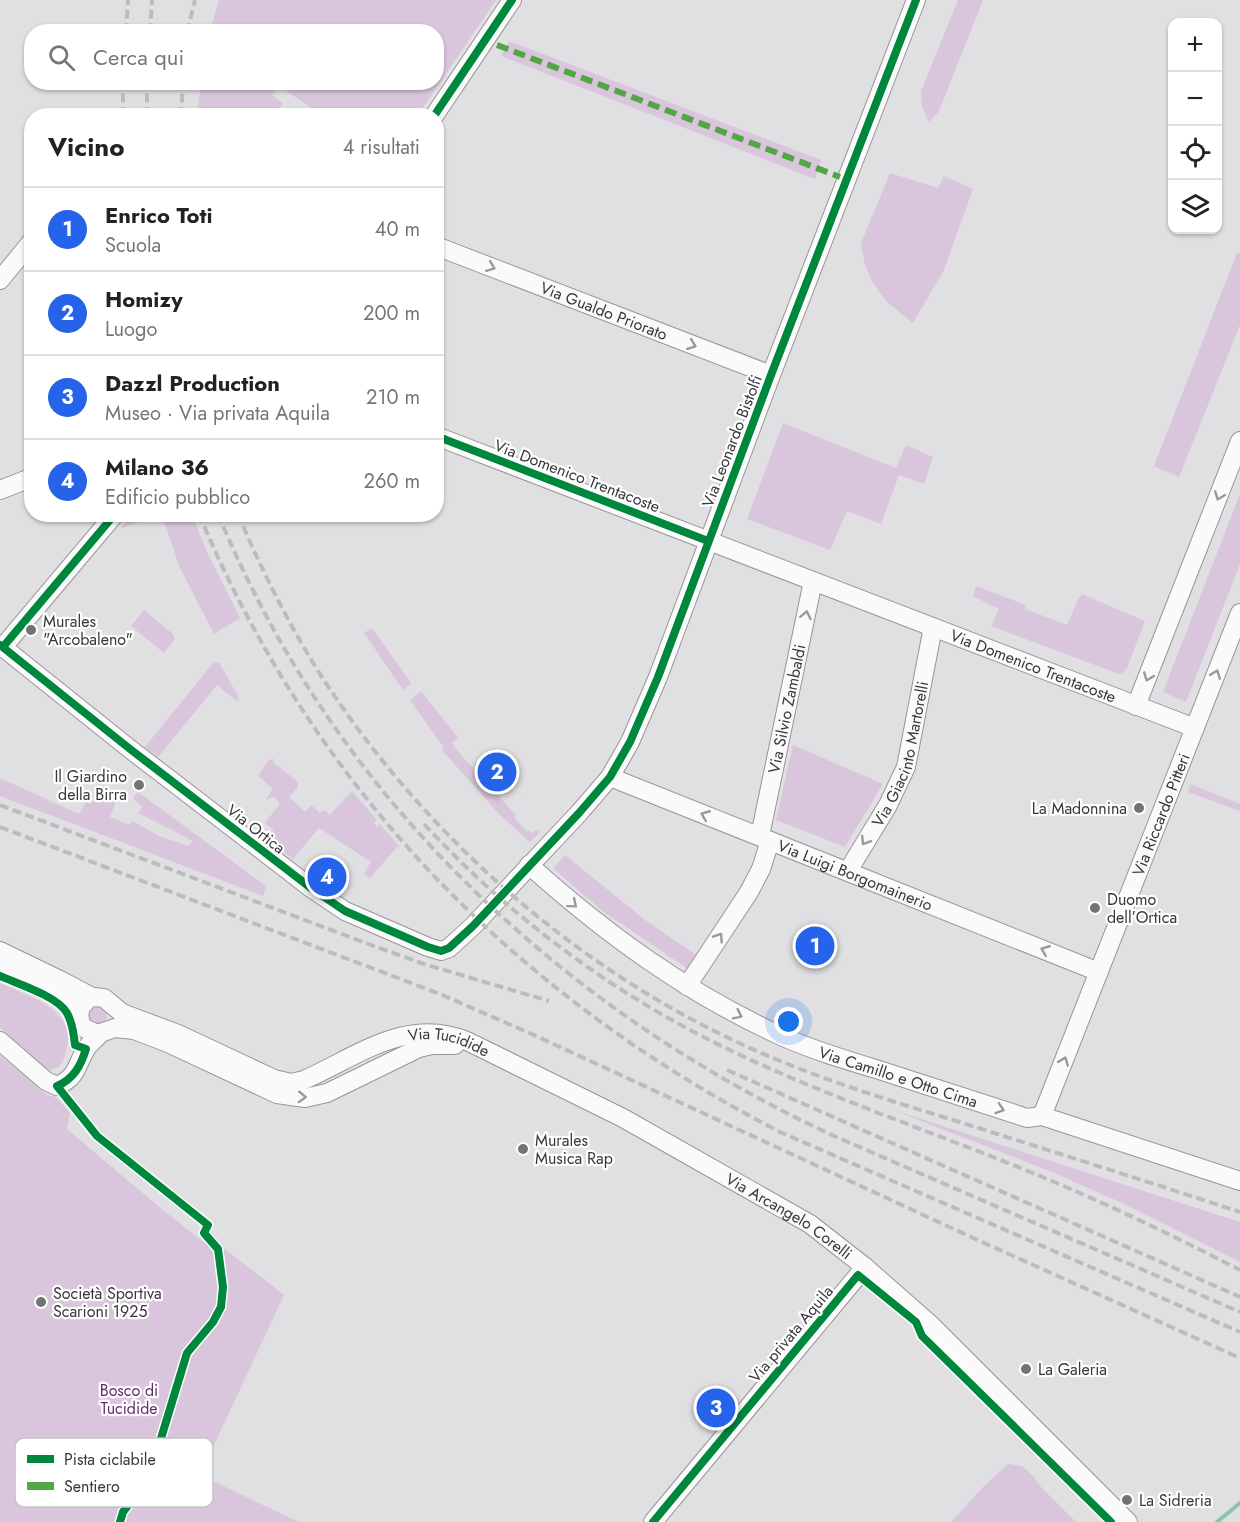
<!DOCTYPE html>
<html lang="it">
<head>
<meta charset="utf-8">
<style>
	:root { --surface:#fff; --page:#f2f2f2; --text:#222; --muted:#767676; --line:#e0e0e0; --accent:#2563eb }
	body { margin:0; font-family:Jost,sans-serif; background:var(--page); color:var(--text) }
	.controls { position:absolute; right:18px; top:18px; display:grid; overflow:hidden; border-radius:12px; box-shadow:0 2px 4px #0004 }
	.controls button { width:54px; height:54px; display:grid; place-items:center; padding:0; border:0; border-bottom:2px solid var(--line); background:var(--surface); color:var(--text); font:30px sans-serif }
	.you { position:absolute; left:789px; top:1022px; width:21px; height:21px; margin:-15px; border:4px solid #fff; border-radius:50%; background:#1a73e8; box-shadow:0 0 0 9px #1a73e833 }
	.badge { display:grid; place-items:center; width:39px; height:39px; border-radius:50%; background:var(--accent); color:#fff; font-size:20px; font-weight:700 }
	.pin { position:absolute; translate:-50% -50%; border:3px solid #fff; box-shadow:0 2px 6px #0006 }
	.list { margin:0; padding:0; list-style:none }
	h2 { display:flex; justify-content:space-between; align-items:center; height:78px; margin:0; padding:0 24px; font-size:26px }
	h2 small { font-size:20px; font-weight:400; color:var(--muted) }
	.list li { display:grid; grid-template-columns:39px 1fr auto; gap:18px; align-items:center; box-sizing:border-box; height:84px; padding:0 24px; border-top:2px solid var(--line) }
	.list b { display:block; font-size:22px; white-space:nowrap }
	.list p { margin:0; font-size:20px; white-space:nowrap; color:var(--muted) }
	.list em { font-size:20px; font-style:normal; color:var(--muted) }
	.icon { flex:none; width:33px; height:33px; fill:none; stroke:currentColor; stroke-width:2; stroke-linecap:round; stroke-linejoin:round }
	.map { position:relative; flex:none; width:1240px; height:1522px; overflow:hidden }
	.search { position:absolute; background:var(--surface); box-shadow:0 2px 4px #0004; left:24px; top:24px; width:420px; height:66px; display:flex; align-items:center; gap:15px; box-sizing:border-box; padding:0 21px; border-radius:24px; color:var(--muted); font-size:22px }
	.panel { position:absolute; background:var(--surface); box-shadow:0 2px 4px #0004; left:24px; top:108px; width:420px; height:414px; border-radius:24px }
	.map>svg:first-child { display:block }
	.green { fill:#d9c6dc }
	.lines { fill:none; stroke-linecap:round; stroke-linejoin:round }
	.stream { stroke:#8bc4af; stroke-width:4 }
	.minor-casing { stroke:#979697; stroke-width:20 }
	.minor { stroke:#fafafa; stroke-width:18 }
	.rail { stroke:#bdbcbd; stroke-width:4; stroke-dasharray:9 4.5; stroke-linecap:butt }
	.quiet { stroke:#53a645; stroke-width:6; stroke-dasharray:12 6; stroke-linecap:butt }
	.cycleway-casing { stroke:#fff; stroke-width:11 }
	.cycleway { stroke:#00873e; stroke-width:8 }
	.oneway { stroke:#9a989a }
	.poi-dot { fill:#737274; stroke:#fff; stroke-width:2 }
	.labels { text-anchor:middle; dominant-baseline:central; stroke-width:4.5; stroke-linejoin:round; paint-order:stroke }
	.street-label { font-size:16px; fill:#393739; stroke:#fff }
	.poi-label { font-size:16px; fill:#393739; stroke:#fff; text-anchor:start }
	.park-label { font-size:16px; fill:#642a6d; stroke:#fff }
	.key { fill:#fff; stroke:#c4c3c4; stroke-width:1.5 }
	.key-label { font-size:16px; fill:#393739 }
</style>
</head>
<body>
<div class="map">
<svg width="1240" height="1522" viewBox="0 0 1240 1522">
	<rect width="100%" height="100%" fill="#e0dfe1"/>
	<path class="green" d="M 219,0 L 496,0 L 418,115 L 322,115 L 279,86 L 272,95 L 283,104 L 273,115 L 197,115 L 201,83 L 436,82 L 436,32 L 210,31 Z
		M 958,0 L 983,0 L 939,111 L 929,122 L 922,106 L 921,91 Z
		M 509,41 L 821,160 L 815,179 L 501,56 Z
		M 890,173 L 938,188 L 944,176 L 973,189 L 944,270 L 913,323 L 887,302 L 873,283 L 865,265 L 861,243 Z
		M 1237,253 L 1240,254 L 1240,325 L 1179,477 L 1154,466 Z
		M 783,423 L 896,468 L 906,445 L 933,457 L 924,484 L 899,475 L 881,524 L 847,511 L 830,550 L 747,519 Z
		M 1240,494 L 1240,564 L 1186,702 L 1163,692 Z
		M 132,515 L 132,514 L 156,515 L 120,529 Z
		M 162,515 L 192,515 L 207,552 L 240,618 L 214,634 L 179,566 Z
		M 976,586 L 1026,605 L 1025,609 L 1067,625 L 1078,599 L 1082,594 L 1145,621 L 1127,668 L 1124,672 L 1119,674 L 991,626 L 999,609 L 973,596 Z
		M 144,610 L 173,634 L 175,639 L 164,653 L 131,626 Z
		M 372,628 L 411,683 L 403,690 L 364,633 Z
		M 214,662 L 219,662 L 239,698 L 237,701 L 217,685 L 158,757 L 145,747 Z
		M 421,691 L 458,738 L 452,743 L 460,754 L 516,815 L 514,817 L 527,832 L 529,830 L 532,834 L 536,830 L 540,832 L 530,842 L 499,814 L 442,750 L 444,748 L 410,700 Z
		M 793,745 L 883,784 L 845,847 L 776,820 Z
		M 273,758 L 274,763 L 298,782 L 298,787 L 289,797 L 305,812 L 311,805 L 320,813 L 324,810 L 330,815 L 352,791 L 377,820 L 374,823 L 377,827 L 380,824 L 400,847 L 397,847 L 370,878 L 364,874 L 371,862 L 319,828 L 293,859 L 265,837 L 274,830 L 265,823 L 278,806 L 279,802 L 274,797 L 265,800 L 273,789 L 258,776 L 268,761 Z
		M 0,778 L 79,814 L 86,802 L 90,804 L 91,802 L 101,801 L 104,796 L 116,801 L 110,817 L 130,825 L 132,821 L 159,836 L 189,846 L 193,841 L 138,813 L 142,807 L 133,798 L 138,792 L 266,886 L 263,896 L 0,796 Z
		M 1190,784 L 1240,804 L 1240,811 L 1188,792 Z
		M 565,855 L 645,920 L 698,956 L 688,969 L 604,912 L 555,870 L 554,867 Z
		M 0,983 C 31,998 80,1009 65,1055 C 63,1063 59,1069 50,1070 L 45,1067 L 0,1028 Z
		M89 1015a9 9 0 1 1 18 0a9 9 0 1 1-18 0Z
		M 0,1055 L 47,1095 L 56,1097 L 70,1113 L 67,1129 L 158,1206 L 206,1244 L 211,1238 L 284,1295 L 200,1475 L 299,1522 L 0,1522 Z
		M 893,1110 L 1240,1222 L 1240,1262 L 1122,1203 L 1052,1172 Z
		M 1008,1464 L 1022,1466 L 1033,1476 L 1041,1487 L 1076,1522 L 951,1522 L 984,1486 Z"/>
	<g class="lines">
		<path class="stream" d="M 1217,1522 L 1240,1503"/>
		<defs>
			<g id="minor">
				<path d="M 434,116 L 512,0"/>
				<path id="s1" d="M 436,246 L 771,375"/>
				<path d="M 0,280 L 32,241"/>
				<path id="s2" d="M 436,436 L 1195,728"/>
				<path d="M 0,490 L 28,479"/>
				<path d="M 0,645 L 130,749 L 311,888 L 345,911 L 428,947 L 441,951 L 449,948 L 473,926 L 579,813 L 610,777 L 630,742 L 658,677 L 771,375 L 916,0"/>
				<path d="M 3,647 L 115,514"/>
				<path d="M 1136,706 L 1240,441"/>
				<path id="s3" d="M 610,777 L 1099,972"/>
				<path id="s4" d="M 760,836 L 813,581"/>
				<path id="s5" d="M 529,865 C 606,934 687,993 781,1036 C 812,1050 846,1060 879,1070 C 928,1086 977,1102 1027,1118 L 1042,1116 L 1240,1181"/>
				<path id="s6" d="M 848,871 L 888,805 L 906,767 L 933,627"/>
				<path d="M 0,951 L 60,980 L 92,997"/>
				<path d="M 0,966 L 61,996 L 79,1015 L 81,1024"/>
				<path d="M 687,986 L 749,892 L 761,869 L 770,841"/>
				<path id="s7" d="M 79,1015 L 81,1007 L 88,999 L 94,997 L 104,998 L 122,1013 L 178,1034 L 274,1079 L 291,1083 L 304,1080 C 358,1056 408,1015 469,1042 L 623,1118 L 810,1224 L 865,1267 L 931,1325 L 1128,1522"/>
				<path d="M 84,1028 L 97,1034 L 115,1028 L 134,1030 L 168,1043 L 277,1094 L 305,1098 L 327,1093 L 419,1048 L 432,1045 L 455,1045"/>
				<path d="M 0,1041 L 46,1081 L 57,1086 C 78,1077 76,1065 86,1049 C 89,1043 96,1039 100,1034"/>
				<path id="s8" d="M 1042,1116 L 1240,613"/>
				<path d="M 653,1522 L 865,1267"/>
			</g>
		</defs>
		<use href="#minor" class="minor-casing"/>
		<use href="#minor" class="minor"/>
		<path class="rail" d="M 126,32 L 128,0
			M 150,32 L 152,0
			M 187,32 L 195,0
			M 123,116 L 123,82
			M 147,116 L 147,82
			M 180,116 L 184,82
			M 199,514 C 314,790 516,996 780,1132 L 1240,1332
			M 218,514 C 235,555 254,594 275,632 C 400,857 603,1029 834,1136 L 1240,1312
			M 238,514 C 261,569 288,623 320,674 C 426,839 585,978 766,1055 C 831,1083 898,1103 966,1124 C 1057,1153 1149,1182 1240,1212
			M 0,805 L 371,945 L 424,964 L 549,1001
			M 424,824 C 498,904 583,971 679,1024 C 785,1082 901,1120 1013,1165 C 1091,1196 1166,1232 1240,1270
			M 0,827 L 440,994 L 534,1035 L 971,1237 L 1240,1358
			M 727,1070 L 1240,1297"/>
		<path class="quiet" d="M 497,45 L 840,177"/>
		<defs>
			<path id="cycleway" d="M 434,116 L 512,0
				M 436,436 L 708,541
				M 0,645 L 130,749 L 311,888 L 345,911 L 428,947 L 441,951 L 449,948 L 473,926 L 579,813 L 610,777 L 630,742 L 658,677 L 771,375 L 916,0
				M 3,647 L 115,514
				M 0,976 C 18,984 57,996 67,1013 C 72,1022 74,1035 75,1045 L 86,1049 C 81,1065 74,1079 57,1086 L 97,1136 L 208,1225 L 204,1233 L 218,1249 L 223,1287 L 221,1307 L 213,1322 L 187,1353 L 155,1458 L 141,1488 L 123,1512 L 120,1522
				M 653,1522 L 858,1275 L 916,1322 L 922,1336 L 1111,1522"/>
		</defs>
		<use href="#cycleway" class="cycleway-casing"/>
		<use href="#cycleway" class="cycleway"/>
	</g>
	<defs><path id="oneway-chevron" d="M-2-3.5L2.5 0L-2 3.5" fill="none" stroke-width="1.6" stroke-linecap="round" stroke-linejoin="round" transform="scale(1.5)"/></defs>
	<g class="oneway">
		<use href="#oneway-chevron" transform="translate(491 267) rotate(21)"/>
		<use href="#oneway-chevron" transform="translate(692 345) rotate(21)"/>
		<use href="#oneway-chevron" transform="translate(1219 496) rotate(111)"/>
		<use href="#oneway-chevron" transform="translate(806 615) rotate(-78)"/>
		<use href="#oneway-chevron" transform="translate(1216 674) rotate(-69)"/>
		<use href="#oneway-chevron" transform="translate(1148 677) rotate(111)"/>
		<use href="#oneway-chevron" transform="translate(705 815) rotate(-158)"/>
		<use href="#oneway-chevron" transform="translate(865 841) rotate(122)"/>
		<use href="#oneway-chevron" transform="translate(573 904) rotate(40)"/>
		<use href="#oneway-chevron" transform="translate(719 937) rotate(-56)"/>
		<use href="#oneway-chevron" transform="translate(1045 950) rotate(-158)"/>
		<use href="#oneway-chevron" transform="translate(738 1015) rotate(26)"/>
		<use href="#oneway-chevron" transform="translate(1064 1061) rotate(-69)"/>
		<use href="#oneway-chevron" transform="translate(302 1097) rotate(2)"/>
		<use href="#oneway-chevron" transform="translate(1000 1109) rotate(18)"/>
	</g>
	<g class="poi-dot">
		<circle cx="31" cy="630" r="6"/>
		<circle cx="139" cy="785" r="6"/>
		<circle cx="1139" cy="808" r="6"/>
		<circle cx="1095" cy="908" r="6"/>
		<circle cx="523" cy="1149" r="6"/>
		<circle cx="41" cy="1302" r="6"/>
		<circle cx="1026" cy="1369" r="6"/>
		<circle cx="1127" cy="1500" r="6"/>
	</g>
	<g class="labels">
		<g class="street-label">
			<text stroke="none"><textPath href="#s1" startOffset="180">Via Gualdo Priorato</textPath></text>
			<text transform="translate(732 441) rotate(-69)">Via Leonardo Bistolfi</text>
			<text transform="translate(577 476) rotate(21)">Via Domenico Trentacoste</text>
			<text stroke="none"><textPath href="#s2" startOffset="640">Via Domenico Trentacoste</textPath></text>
			<text stroke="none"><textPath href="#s4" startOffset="130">Via Silvio Zambaldi</textPath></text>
			<text stroke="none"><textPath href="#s6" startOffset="130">Via Giacinto Martorelli</textPath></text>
			<text stroke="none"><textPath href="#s8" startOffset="324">Via Riccardo Pitteri</textPath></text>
			<text transform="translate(256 829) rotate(38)">Via Ortica</text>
			<text stroke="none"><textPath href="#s3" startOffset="264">Via Luigi Borgomainerio</textPath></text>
			<text stroke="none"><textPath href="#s7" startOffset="411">Via Tucidide</textPath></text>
			<text stroke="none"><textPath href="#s5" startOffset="430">Via Camillo e Otto Cima</textPath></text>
			<text stroke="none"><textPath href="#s7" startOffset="796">Via Arcangelo Corelli</textPath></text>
			<text transform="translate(791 1334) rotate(-50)">Via privata Aquila</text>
		</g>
		<g class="poi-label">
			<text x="43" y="621">Murales<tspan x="43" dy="18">"Arcobaleno"</tspan></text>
			<text x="127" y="776" text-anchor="end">Il Giardino<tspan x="127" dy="18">della Birra</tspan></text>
			<text x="1127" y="808" text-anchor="end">La Madonnina</text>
			<text x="1107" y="899">Duomo<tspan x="1107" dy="18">dell’Ortica</tspan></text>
			<text x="535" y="1140">Murales<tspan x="535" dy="18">Musica Rap</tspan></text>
			<text x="53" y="1293">Società Sportiva<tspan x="53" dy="18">Scarioni 1925</tspan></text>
			<text x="1038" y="1369">La Galeria</text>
			<text x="1139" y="1500">La Sidreria</text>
		</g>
		<g class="park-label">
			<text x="129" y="1390">Bosco di<tspan x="129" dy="18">Tucidide</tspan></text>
		</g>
	</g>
	<rect x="15" y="1438" width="198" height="69" rx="9" class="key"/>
	<rect x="27" y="1455" width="27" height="8" fill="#00873e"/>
	<rect x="27" y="1482" width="27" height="8" fill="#53a645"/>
	<g class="key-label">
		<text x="64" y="1465">Pista ciclabile</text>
		<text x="64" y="1492">Sentiero</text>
	</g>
</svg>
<div class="controls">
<button>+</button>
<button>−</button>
<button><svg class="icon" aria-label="locate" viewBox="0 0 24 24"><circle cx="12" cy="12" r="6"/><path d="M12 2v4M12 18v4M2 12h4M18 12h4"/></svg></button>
<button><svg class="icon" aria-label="layers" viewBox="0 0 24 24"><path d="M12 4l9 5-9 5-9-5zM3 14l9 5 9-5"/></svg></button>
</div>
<div class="you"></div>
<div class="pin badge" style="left:815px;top:946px">1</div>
<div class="pin badge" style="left:497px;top:772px">2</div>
<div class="pin badge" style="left:716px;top:1408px">3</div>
<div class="pin badge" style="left:327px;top:877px">4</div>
<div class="search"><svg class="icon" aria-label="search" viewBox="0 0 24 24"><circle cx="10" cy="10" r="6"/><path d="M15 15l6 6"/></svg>Cerca qui</div>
<section class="panel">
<h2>Vicino<small>4 risultati</small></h2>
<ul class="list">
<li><span class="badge">1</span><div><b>Enrico Toti</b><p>Scuola</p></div><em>40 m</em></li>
<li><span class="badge">2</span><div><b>Homizy</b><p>Luogo</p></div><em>200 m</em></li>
<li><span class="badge">3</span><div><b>Dazzl Production</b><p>Museo · Via privata Aquila</p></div><em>210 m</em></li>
<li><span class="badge">4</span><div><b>Milano 36</b><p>Edificio pubblico</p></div><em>260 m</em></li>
</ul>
</section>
</div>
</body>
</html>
